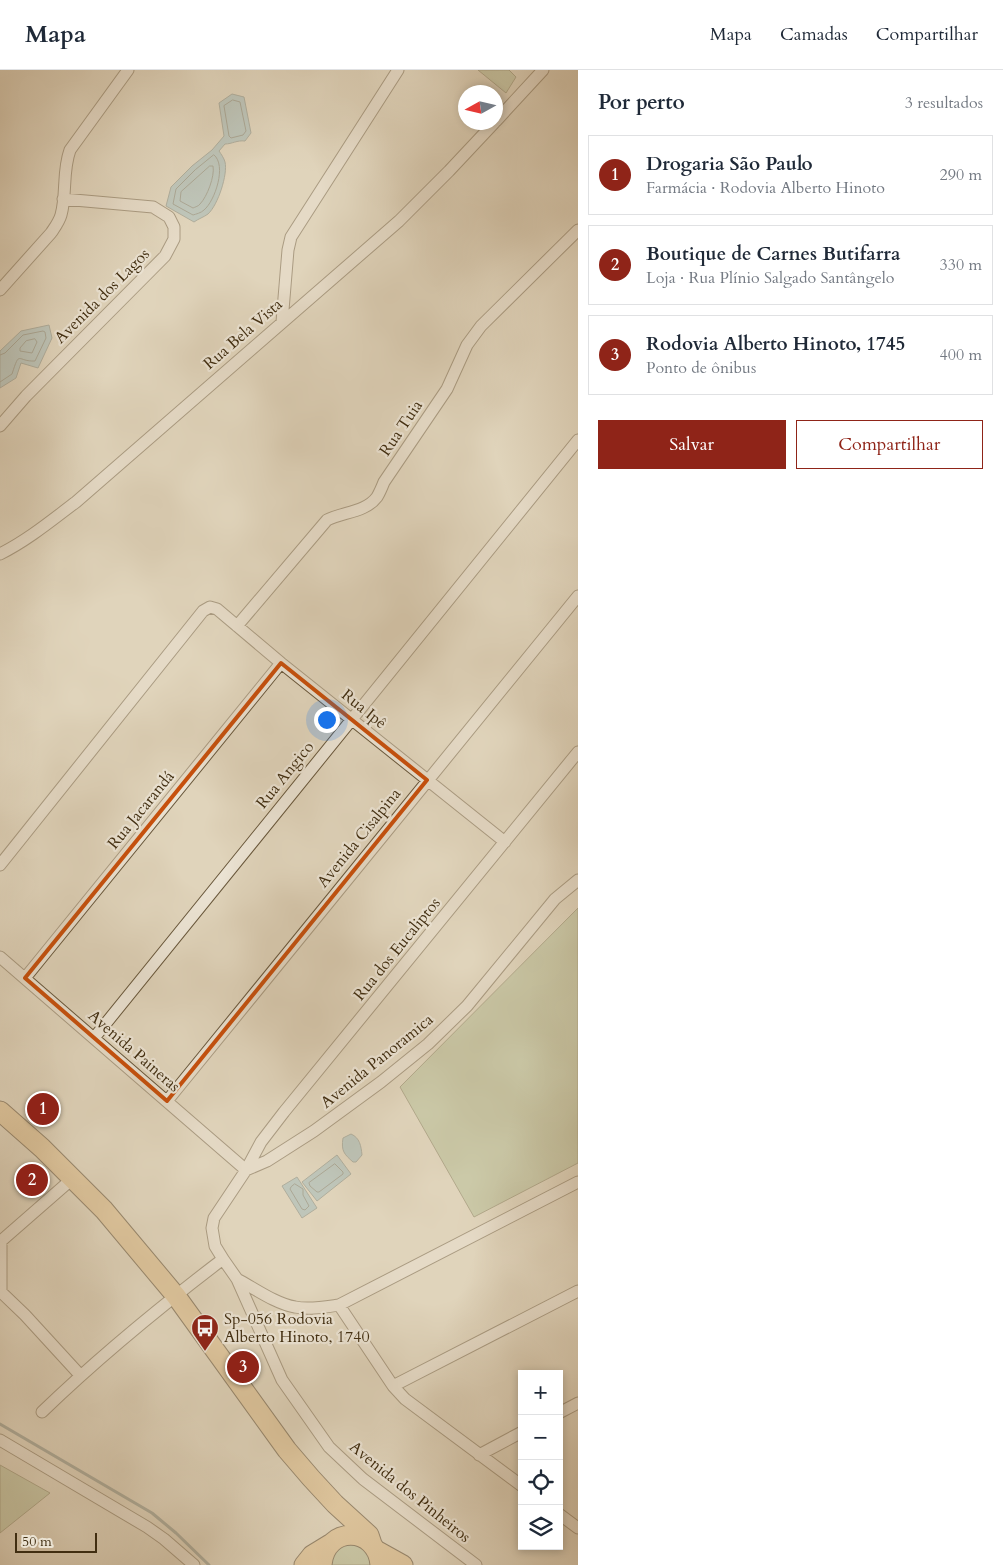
<!DOCTYPE html>
<html lang="pt">
<head>
<meta charset="utf-8">
<style>
	:root { --surface:#fff; --page:#f6f6f7; --text:#1f2937; --muted:#747a83; --line:#e0e1e3; --accent:#8f2418 }
	body { margin:0; font-family:Cardo,serif; background:var(--page); color:var(--text) }
	.controls { position:absolute; right:15px; bottom:15px; display:grid; overflow:hidden; border-radius:0px; box-shadow:0 2px 8px #0003 }
	.controls button { width:45px; height:45px; display:grid; place-items:center; padding:0; border:0; border-bottom:1px solid var(--line); background:var(--surface); color:var(--text); font:25px sans-serif }
	.compass { position:absolute; left:458px; top:15px; width:45px; height:45px; border-radius:50%; background:var(--surface); box-shadow:0 2px 8px #0003; rotate:262deg }
	.scale { position:absolute; left:15px; bottom:12px; width:82px; box-sizing:border-box; padding-left:5px; border:2px solid #412e11; border-top:0; font-size:14px; line-height:18px; white-space:nowrap; color:#412e11; -webkit-text-stroke:4px #ebe3d3; paint-order:stroke }
	.you { position:absolute; left:326px; top:649px; width:18px; height:18px; margin:-12px; border:4px solid #fff; border-radius:50%; background:#1a73e8; box-shadow:0 0 0 8px #1a73e833 }
	.badge { display:grid; place-items:center; width:32px; height:32px; border-radius:50%; background:var(--accent); color:#fff; font-size:16px; font-weight:700 }
	.pin { position:absolute; translate:-50% -50%; border:2px solid #fff; box-shadow:0 1px 5px #0006 }
	.list { margin:0; padding:0; list-style:none }
	h2 { display:flex; justify-content:space-between; align-items:center; height:65px; margin:0; padding:0 20px; font-size:21px }
	h2 small { font-size:16px; font-weight:400; color:var(--muted) }
	.list li { display:grid; grid-template-columns:32px 1fr auto; gap:15px; align-items:center; box-sizing:border-box; height:80px; margin:0 10px 10px; padding:0 10px; border:1px solid var(--line); border-radius:0px }
	.list b { display:block; font-size:19px; white-space:nowrap }
	.list p { margin:0; font-size:16px; white-space:nowrap; color:var(--muted) }
	.list em { font-size:16px; font-style:normal; color:var(--muted) }
	.actions { display:flex; gap:10px; padding:15px 20px }
	.actions a { flex:1; padding:11px 0; border:1px solid var(--accent); border-radius:0px; text-align:center; font-size:18px; color:var(--accent) }
	.actions .main { background:var(--accent); color:#fff }
	.icon { flex:none; width:28px; height:28px; fill:none; stroke:currentColor; stroke-width:2; stroke-linecap:round; stroke-linejoin:round }
	.map { position:relative; flex:none; width:578px; height:1495px; overflow:hidden }
	header { display:flex; align-items:center; gap:30px; box-sizing:border-box; height:70px; padding:0 25px; background:var(--surface); border-bottom:1px solid var(--line) }
	header strong { font-size:24px }
	nav { display:flex; gap:28px; margin-inline-start:auto; font-size:18px }
	main { display:flex }
	aside { flex:1; background:var(--surface) }
	.map>svg:first-child { display:block }
	.green { fill:#b2bd91; stroke:#7a7651 }
	.water { fill:#97b6b9; stroke:#758076 }
	.lines { fill:none; stroke-linecap:round; stroke-linejoin:round }
	.shore { stroke:#6c7265; stroke-width:1 }
	.stream { stroke:#758076; stroke-width:3 }
	.street-casing { stroke:#69583c; stroke-width:13 }
	.primary-casing { stroke:#412e11; stroke-width:21 }
	.street { stroke:#ebe3d3; stroke-width:11 }
	.primary { stroke:#e0ba7e; stroke-width:19 }
	.marked { fill:none; stroke:#c7500d; stroke-width:4; stroke-linejoin:round }
	.labels { text-anchor:middle; dominant-baseline:central; stroke-width:4.5; stroke-linejoin:round; paint-order:stroke }
	.street-label { font-size:16px; fill:#412e11; stroke:#ebe3d3 }
	.poi-label { font-size:16px; fill:#412e11; stroke:#ebe3d3; text-anchor:start }
</style>
</head>
<body>
<header>
<strong>Mapa</strong>
<nav><a>Mapa</a><a>Camadas</a><a>Compartilhar</a></nav>
</header>
<main>
<div class="map">
<svg width="578" height="1495" viewBox="0 0 578 1495">
	<rect width="100%" height="100%" fill="#e0d4bb"/>
	<filter id="stains"><feTurbulence type="fractalNoise" baseFrequency=".004" numOctaves="4"/><feColorMatrix values="0 0 0 0 .2 0 0 0 0 .09 0 0 0 0 .02 0 0 0 .5 -.17"/></filter>
	<radialGradient id="worn" r=".72"><stop offset=".6" stop-color="#630" stop-opacity="0"/><stop offset="1" stop-color="#630" stop-opacity=".3"/></radialGradient>
	<path class="green" d="M 478,0 L 509,0 L 516,7 L 506,23 Z
		M 578,838 L 578,1093 L 474,1147 L 400,1017 Z
		M 0,1395 L 50,1423 L 0,1463 Z
		M 358,1473 L 375,1495 L 331,1495 C 334,1478 342,1474 358,1473 Z"/>
	<path class="water" d="M 232,24 L 244,27 L 251,63 L 245,71 C 237,70 232,74 225,74 L 219,81 C 221,84 224,88 225,92 C 228,104 218,135 208,144 C 204,147 198,149 194,152 L 166,136 L 171,117 L 192,96 L 212,80 L 224,66 L 219,33 Z
		M 49,255 L 52,268 L 38,298 L 21,293 L 16,308 L 0,318 L 0,281 L 21,261 Z
		M 351,1064 C 360,1068 361,1076 362,1085 L 356,1092 L 353,1092 C 344,1084 341,1081 343,1068 Z
		M 337,1085 L 351,1104 L 317,1131 L 302,1112 Z
		M 297,1107 L 317,1138 L 302,1148 L 282,1116 Z"/>
	<g class="lines">
		<path class="shore" d="M 233,30 L 240,32 L 246,61 L 243,65 L 231,68 L 229,66 L 224,36 Z
			M 214,85 C 227,95 215,131 204,140 C 201,143 196,144 193,145 L 173,134 L 176,119 L 195,100 Z
			M 210,96 L 213,96 C 215,106 207,127 200,134 C 199,136 195,137 193,138 L 180,131 L 181,122 Z
			M 35,269 L 37,272 L 32,283 L 20,281 L 20,278 L 26,271 Z
			M 0,285 L 5,283 L 23,265 L 43,261 L 45,262 L 46,268 L 35,291 C 17,292 20,279 12,304 L 0,312
			M 335,1094 L 343,1102 L 343,1104 L 319,1122 L 317,1122 L 310,1116 L 309,1113 Z
			M 295,1114 L 303,1119 L 303,1125 L 309,1136 L 305,1140 L 302,1139 L 290,1119 L 291,1117 Z"/>
		<path class="stream" d="M 0,1354 L 152,1443 L 176,1463 L 209,1495"/>
		<defs>
			<path id="street" d="M 496,51 L 543,0
				M 0,220 L 51,163 C 55,157 59,152 61,145 C 67,123 62,102 70,80 L 128,0
				M 282,252 L 288,180 L 291,167 L 398,0
				M 0,356 L 26,326 L 165,186 L 174,169 L 174,157 L 169,147 L 153,137 L 63,129
				M 0,484 C 28,470 52,450 76,432 L 399,151 L 449,101 L 495,52
				M 237,556 L 327,450 C 343,442 366,442 377,427 C 380,422 382,417 384,412 L 447,319 L 467,275 L 481,256 L 578,160
				M 0,795 L 203,541 L 210,537 L 217,539 L 281,593 L 505,772
				M 0,887 L 246,1100 L 261,1072 L 284,1042 L 578,682
				M 25,908 L 281,593
				M 94,968 L 578,370
				M 167,1031 L 578,526
				M 1,1171 L 72,1109
				M 1,1171 L 1,1222
				M 223,1189 L 215,1176 L 212,1158 L 214,1148 L 246,1100 L 267,1091 L 314,1061 L 381,1012 L 428,974 L 467,936 L 555,829 L 578,810
				M 237,1209 C 254,1218 276,1234 295,1237 C 309,1240 325,1237 339,1235 L 578,1112
				M 1,1222 L 25,1245 L 80,1305
				M 339,1235 L 393,1316 L 405,1329 L 522,1416
				M 393,1316 L 578,1221
				M 42,1342 C 99,1287 160,1237 223,1189 L 237,1209 L 282,1310 L 329,1377 L 363,1409 L 476,1495
				M 559,1343 L 578,1333
				M 0,1370 L 147,1457 L 164,1469 L 194,1495
				M 479,1385 L 522,1362
				M 559,1444 L 578,1458"/>
			<path id="primary" d="M 0,1041 L 42,1078 L 104,1140 L 176,1226 L 287,1380 L 311,1408 L 335,1434 L 369,1465 L 372,1474
				M 376,1480 L 403,1495
				M 304,1495 L 312,1485 L 330,1474
				M 322,1495 C 325,1455 377,1456 380,1495"/>
		</defs>
		<use href="#street" class="street-casing"/>
		<use href="#primary" class="primary-casing"/>
		<use href="#street" class="street"/>
		<use href="#primary" class="primary"/>
	</g>
	<path d="M0 0H578V1495H0ZM 281,593 L 427,710 L 167,1031 L 25,908 Z" fill="#e0d4bb" fill-opacity=".55" fill-rule="evenodd"/>
	<path class="marked" d="M 281,593 L 427,710 L 167,1031 L 25,908 Z"/>
	<defs>
		<symbol id="bus-pin" viewBox="-11 -11 22 30"><path d="M0 17L-7.5 6A9.5 9.5 0 1 1 7.5 6Z" fill="#8f2418" stroke="#ebe3d3"/><path d="M-5-6H5V4H4V6H2V4H-2V6H-4V4H-5ZM-3.5-4V0h7V-4ZM-3.5 1.2v1.5H-2V1.2ZM2 1.2v1.5H3.5V1.2Z" fill="#fff"/></symbol>
	</defs>
	<g fill-rule="evenodd">
		<use href="#bus-pin" x="189" y="1242" width="32" height="43"/>
	</g>
	<g class="labels">
		<g class="street-label">
			<text transform="translate(102 226) rotate(-45)">Avenida dos Lagos</text>
			<text transform="translate(243 264) rotate(-41)">Rua Bela Vista</text>
			<text transform="translate(401 358) rotate(-56)">Rua Tuia</text>
			<text transform="translate(364 639) rotate(39)">Rua Ipê</text>
			<text transform="translate(285 705) rotate(-51)">Rua Angico</text>
			<text transform="translate(141 740) rotate(-51)">Rua Jacarandá</text>
			<text transform="translate(359 768) rotate(-51)">Avenida Cisalpina</text>
			<text transform="translate(397 879) rotate(-51)">Rua dos Eucaliptos</text>
			<text transform="translate(134 981) rotate(41)">Avenida Paineras</text>
			<text transform="translate(377 991) rotate(-39)">Avenida Panoramica</text>
			<text transform="translate(410 1422) rotate(39)">Avenida dos Pinheiros</text>
		</g>
		<g class="poi-label">
			<text x="224" y="1249">Sp-056 Rodovia<tspan x="224" dy="18">Alberto Hinoto, 1740</tspan></text>
		</g>
	</g>
	<rect width="100%" height="100%" filter="url(#stains)"/>
	<rect width="100%" height="100%" fill="url(#worn)"/>
</svg>
<div class="controls">
<button>+</button>
<button>−</button>
<button><svg class="icon" aria-label="locate" viewBox="0 0 24 24"><circle cx="12" cy="12" r="6"/><path d="M12 2v4M12 18v4M2 12h4M18 12h4"/></svg></button>
<button><svg class="icon" aria-label="layers" viewBox="0 0 24 24"><path d="M12 4l9 5-9 5-9-5zM3 14l9 5 9-5"/></svg></button>
</div>
<svg class="compass" viewBox="-18 -18 36 36"><path d="M0-13l5 13h-10z" fill="#e53935"/><path d="M0 13l5-13h-10z" fill="#747a83"/></svg>
<div class="scale">50 m</div>
<div class="you"></div>
<div class="pin badge" style="left:43px;top:1039px">1</div>
<div class="pin badge" style="left:32px;top:1110px">2</div>
<div class="pin badge" style="left:243px;top:1297px">3</div>
</div>
<aside>
<h2>Por perto<small>3 resultados</small></h2>
<ul class="list">
<li><span class="badge">1</span><div><b>Drogaria São Paulo</b><p>Farmácia · Rodovia Alberto Hinoto</p></div><em>290 m</em></li>
<li><span class="badge">2</span><div><b>Boutique de Carnes Butifarra</b><p>Loja · Rua Plínio Salgado Santângelo</p></div><em>330 m</em></li>
<li><span class="badge">3</span><div><b>Rodovia Alberto Hinoto, 1745</b><p>Ponto de ônibus</p></div><em>400 m</em></li>
</ul>
<div class="actions"><a class="main">Salvar</a><a>Compartilhar</a></div>
</aside>
</main>
</body>
</html>
